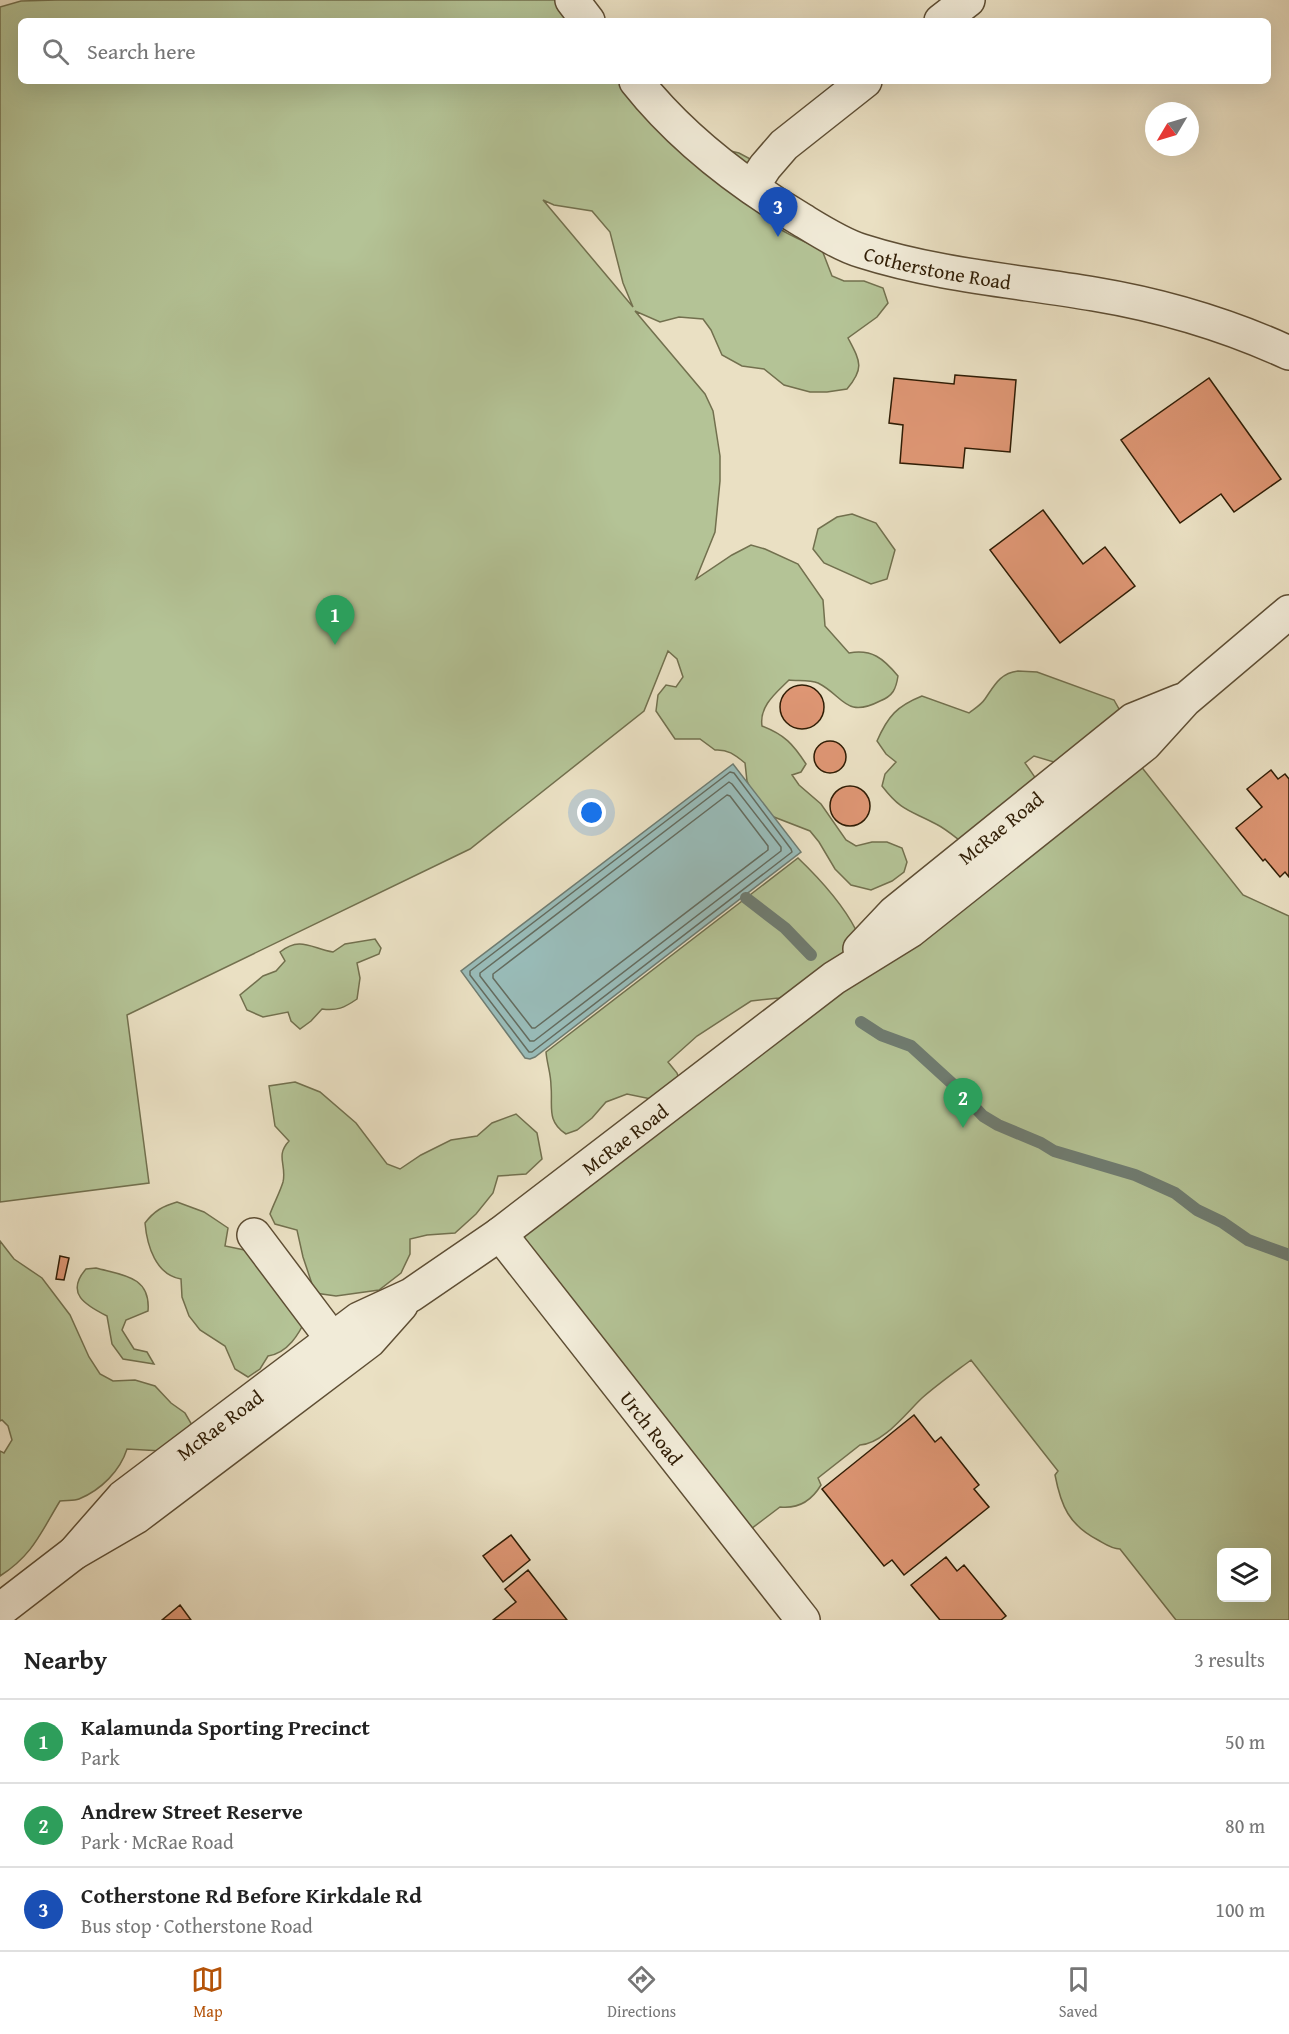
<!DOCTYPE html>
<html lang="en">
<head>
<meta charset="utf-8">
<style>
	:root { --surface:#fff; --page:#f6f6f6; --text:#222; --muted:#767676; --line:#e0e0e0; --accent:#b45309 }
	body { margin:0; font-family:"Gentium Book Plus",serif; background:var(--page); color:var(--text) }
	.controls { position:absolute; right:18px; bottom:18px; display:grid; overflow:hidden; border-radius:9px; box-shadow:0 6px 24px #0002 }
	.controls button { width:54px; height:54px; display:grid; place-items:center; padding:0; border:0; border-bottom:2px solid var(--line); background:var(--surface); color:var(--text); font:30px sans-serif }
	.compass { position:absolute; left:1145px; top:102px; width:54px; height:54px; border-radius:50%; background:var(--surface); box-shadow:0 6px 24px #0002; rotate:232deg }
	.you { position:absolute; left:592px; top:813px; width:21px; height:21px; margin:-15px; border:4px solid #fff; border-radius:50%; background:#1a73e8; box-shadow:0 0 0 9px #1a73e833 }
	.badge { display:grid; place-items:center; width:39px; height:39px; border-radius:50%; background:var(--accent); color:#fff; font-size:20px; font-weight:700 }
	.pin { position:absolute; translate:-50% -50px; filter:drop-shadow(0 2px 3px #0008) }
	.pin::after { content:''; position:absolute; top:32px; width:21px; height:18px; background:inherit; clip-path:polygon(0 0,100% 0,50% 100%) }
	.list { margin:0; padding:0; list-style:none }
	h2 { display:flex; justify-content:space-between; align-items:center; height:78px; margin:0; padding:0 24px; font-size:26px }
	h2 small { font-size:20px; font-weight:400; color:var(--muted) }
	.list li { display:grid; grid-template-columns:39px 1fr auto; gap:18px; align-items:center; box-sizing:border-box; height:84px; padding:0 24px; border-top:2px solid var(--line) }
	.list b { display:block; font-size:22px; white-space:nowrap }
	.list p { margin:0; font-size:20px; white-space:nowrap; color:var(--muted) }
	.list em { font-size:20px; font-style:normal; color:var(--muted) }
	.icon { flex:none; width:33px; height:33px; fill:none; stroke:currentColor; stroke-width:2; stroke-linecap:round; stroke-linejoin:round }
	.map { position:relative; flex:none; width:1289px; height:1620px; overflow:hidden }
	.search { position:absolute; background:var(--surface); box-shadow:0 6px 24px #0002; left:18px; right:18px; top:18px; height:66px; display:flex; align-items:center; gap:15px; box-sizing:border-box; padding:0 21px; border-radius:9px; color:var(--muted); font-size:22px }
	.sheet { height:330px; background:var(--surface) }
	nav { display:flex; justify-content:space-around; align-items:center; box-sizing:border-box; height:84px; border-top:2px solid var(--line); background:var(--surface); font-size:16px; color:var(--muted) }
	nav a { display:grid; justify-items:center; gap:3px }
	nav .on { color:var(--accent) }
	.map>svg:first-child { display:block }
	.green { fill:#b4c396; stroke:#72704e; stroke-width:1.5; fill-rule:evenodd }
	.water { fill:#99bcb9; stroke:#6f7c71; stroke-width:1.5 }
	.lines { fill:none; stroke-linecap:round; stroke-linejoin:round }
	.shore { stroke:#646c5f; stroke-width:1.5 }
	.stream { stroke:#6f7c71; stroke-width:12 }
	.building { fill:#de9674; stroke:#301d05; stroke-width:1.5 }
	.minor-casing { stroke:#5e4e34; stroke-width:36 }
	.minor { stroke:#f1ebd8; stroke-width:33 }
	.labels { text-anchor:middle; dominant-baseline:central; stroke-width:4.5; stroke-linejoin:round; paint-order:stroke }
	.street-label { font-size:20px; fill:#301d05; stroke:#f1ebd8 }
</style>
</head>
<body>
<div class="map">
<svg width="1289" height="1620" viewBox="0 0 1289 1620">
	<rect width="100%" height="100%" fill="#eae0c3"/>
	<filter id="stains"><feTurbulence type="fractalNoise" baseFrequency=".00333" numOctaves="4"/><feColorMatrix values="0 0 0 0 .2 0 0 0 0 .09 0 0 0 0 .02 0 0 0 .5 -.17"/></filter>
	<radialGradient id="worn" r=".72"><stop offset=".6" stop-color="#630" stop-opacity="0"/><stop offset="1" stop-color="#630" stop-opacity=".3"/></radialGradient>
	<path class="green" d="M 57,0 L 566,0 L 570,21 L 21,21 L 21,81 L 629,81 L 722,149 L 739,153 L 765,167 C 763,178 759,189 758,200 C 756,225 804,240 822,250 L 832,276 L 844,281 L 864,281 L 883,288 L 888,303 L 877,317 L 848,338 C 860,361 865,368 847,389 L 827,392 L 810,392 L 784,385 L 764,369 L 742,366 L 722,355 L 711,330 L 703,319 L 679,317 L 660,322 L 635,311 L 705,394 L 713,411 L 720,456 L 720,481 L 715,532 L 696,579 L 732,555 L 751,545 L 765,549 L 798,564 L 823,600 L 825,626 L 849,653 C 872,649 883,658 898,676 C 896,689 893,696 880,701 C 845,719 844,696 818,683 C 810,680 798,681 789,680 C 776,693 759,706 762,726 C 785,735 793,744 806,764 L 801,772 L 792,775 L 799,785 L 821,804 L 846,840 L 856,846 L 872,842 L 887,842 L 902,848 L 907,862 L 904,872 L 892,881 L 871,890 L 851,885 L 835,869 L 819,842 L 810,831 L 761,812 L 747,781 L 745,763 C 735,755 728,749 715,750 L 700,739 L 675,739 L 656,711 L 658,695 L 666,685 L 676,687 L 683,677 L 677,659 L 668,651 L 644,711 L 470,849 L 127,1015 L 149,1183 L 0,1202 L 0,7 L 21,1 ZM 543,200 L 554,205 L 592,211 L 610,232 L 623,283 L 633,307 Z
		M 852,514 L 876,523 L 895,550 L 887,579 L 871,584 L 824,563 L 813,549 L 818,529 L 837,517 Z
		M 1018,671 L 1037,672 L 1114,700 L 1119,709 L 1119,722 L 1057,763 L 1034,756 L 1025,763 L 1041,786 L 963,843 C 955,837 946,829 936,824 C 910,810 902,812 882,786 L 885,774 L 896,762 L 886,754 L 877,741 C 888,716 897,706 922,696 L 969,713 C 974,709 981,705 985,699 C 994,686 1000,673 1018,671 Z
		M 1132,755 L 1243,895 L 1289,916 L 1289,1620 L 1176,1620 L 1120,1549 C 1112,1549 1105,1544 1098,1540 C 1069,1525 1061,1506 1055,1475 L 1058,1471 L 971,1360 C 955,1372 938,1384 922,1398 C 906,1413 883,1444 860,1445 L 818,1478 L 821,1485 C 812,1500 798,1509 780,1507 L 739,1538 L 500,1234 ZM 1222,1552 L 1266,1552 L 1266,1598 L 1222,1598 Z
		M 798,858 C 820,879 842,903 856,930 L 851,947 L 793,994 L 779,998 L 751,1001 L 697,1036 L 668,1062 L 677,1073 L 681,1085 L 651,1099 L 627,1094 L 606,1102 L 592,1118 L 577,1130 L 566,1134 C 546,1121 553,1106 551,1086 C 551,1074 547,1064 546,1052 Z
		M 375,939 L 381,948 L 379,954 L 357,963 L 360,978 L 357,999 C 344,1008 337,1011 322,1009 L 311,1021 L 300,1029 L 291,1021 L 288,1012 L 263,1017 L 247,1010 L 240,995 L 263,976 L 276,971 L 285,961 L 280,952 C 300,936 311,948 333,952 L 345,944 Z
		M 295,1082 L 320,1092 L 356,1123 L 387,1164 L 400,1169 L 421,1155 L 451,1140 L 477,1136 L 492,1123 L 516,1114 L 537,1133 L 542,1159 L 526,1174 L 498,1176 L 493,1193 L 476,1214 L 455,1233 L 427,1235 L 410,1239 L 410,1254 L 401,1273 L 379,1290 L 336,1296 L 315,1293 L 303,1257 L 297,1230 L 275,1224 L 270,1214 C 274,1203 280,1192 283,1182 C 287,1165 275,1156 289,1141 L 275,1126 L 269,1086 Z
		M 177,1202 L 204,1212 L 228,1228 L 225,1246 L 259,1253 L 307,1317 C 299,1334 288,1353 268,1356 L 260,1369 L 248,1377 L 235,1369 L 225,1346 L 200,1330 L 189,1316 L 182,1297 L 181,1279 C 156,1275 147,1246 145,1223 C 154,1211 163,1206 177,1202 Z
		M 0,1241 L 14,1259 L 42,1278 L 70,1315 L 89,1357 L 100,1374 L 113,1381 L 135,1380 L 155,1386 L 171,1403 L 185,1413 L 192,1425 L 162,1451 L 127,1449 C 120,1471 101,1490 79,1499 C 74,1501 66,1500 60,1501 C 41,1532 33,1555 0,1576 L 0,1451 L 4,1453 L 12,1440 L 8,1426 L 2,1420 L 0,1421 Z
		M 96,1268 C 122,1275 151,1276 148,1311 L 126,1320 L 122,1330 L 134,1349 L 147,1352 L 154,1364 L 123,1359 L 112,1344 L 107,1316 C 85,1305 65,1293 86,1269 Z"/>
	<path class="water" d="M 733,764 L 801,852 L 535,1057 L 530,1059 L 525,1058 L 461,971 Z"/>
	<g class="lines">
		<path class="shore" d="M 730,772 L 734,773 L 791,849 L 792,852 L 532,1052 L 529,1052 L 470,975 L 470,971 Z
			M 729,782 L 732,784 L 781,847 L 781,851 L 534,1041 L 530,1041 L 480,976 L 480,973 Z
			M 727,795 L 730,796 L 768,846 L 768,850 L 535,1028 L 532,1028 L 493,978 L 493,974 Z"/>
		<path class="stream" d="M 746,898 L 785,928 L 811,955
			M 861,1022 L 881,1035 L 911,1046 L 957,1088 L 983,1116 L 998,1125 L 1041,1143 L 1054,1151 L 1135,1175 L 1175,1193 L 1197,1210 L 1222,1222 L 1248,1240 L 1289,1255"/>
	</g>
	<path class="building" d="M 955,375 L 1016,380 L 1010,452 L 965,448 L 963,468 L 900,463 L 903,425 L 889,423 L 894,378 L 954,384 Z
		M 1209,378 L 1281,479 L 1234,512 L 1221,494 L 1180,523 L 1121,440 Z
		M 1043,510 L 1083,564 L 1105,547 L 1135,586 L 1060,643 L 990,550 Z
		M780 707a22 22 0 1 1 44 0a22 22 0 1 1-44 0Z
		M814 757a16 16 0 1 1 32 0a16 16 0 1 1-32 0Z
		M 1271,770 L 1278,779 L 1285,774 L 1289,779 L 1289,877 L 1285,872 L 1280,877 L 1265,859 L 1263,861 L 1236,828 L 1262,807 L 1247,789 Z
		M830 806a20 20 0 1 1 40 0a20 20 0 1 1-40 0Z
		M 60,1256 L 69,1258 L 64,1280 L 56,1279 Z
		M 914,1415 L 935,1442 L 941,1437 L 979,1485 L 974,1489 L 989,1507 L 904,1575 L 892,1560 L 884,1566 L 822,1489 Z
		M 511,1535 L 530,1560 L 503,1582 L 483,1556 Z
		M 946,1557 L 957,1571 L 964,1565 L 1006,1616 L 1001,1620 L 940,1620 L 911,1585 Z
		M 528,1570 L 567,1620 L 493,1620 L 516,1602 L 505,1589 Z
		M 180,1605 L 191,1620 L 162,1620 Z"/>
	<g class="lines">
		<defs>
			<g id="minor">
				<path d="M 572,0 L 588,21"/>
				<path d="M 941,21 L 968,0"/>
				<path id="s1" d="M 636,81 C 681,138 740,183 802,220 C 820,231 842,245 862,251 C 937,275 1017,281 1094,294 C 1160,305 1228,325 1289,353"/>
				<path d="M 752,187 L 765,167 L 784,145 L 865,81"/>
				<path id="s2" d="M 860,949 L 894,913 L 1133,720 L 1180,701"/>
				<path id="s3" d="M 500,1234 L 803,1620"/>
				<path d="M 254,1235 L 333,1340"/>
				<path id="s4" d="M 74,1553 L 123,1497 L 359,1319 L 411,1295 L 500,1234 L 834,978 L 910,931 L 1145,744 L 1185,700 L 1289,612"/>
				<path d="M 0,1610 L 74,1553 L 136,1517 L 369,1341 L 401,1305"/>
			</g>
		</defs>
		<use href="#minor" class="minor-casing"/>
		<use href="#minor" class="minor"/>
	</g>
	<g class="labels">
		<g class="street-label">
			<text stroke="none"><textPath href="#s1" startOffset="363">Cotherstone Road</textPath></text>
			<text stroke="none"><textPath href="#s2" startOffset="186">McRae Road</textPath></text>
			<text stroke="none"><textPath href="#s4" startOffset="692">McRae Road</textPath></text>
			<text stroke="none"><textPath href="#s4" startOffset="195">McRae Road</textPath></text>
			<text stroke="none"><textPath href="#s3" startOffset="246">Urch Road</textPath></text>
		</g>
	</g>
	<rect width="100%" height="100%" filter="url(#stains)"/>
	<rect width="100%" height="100%" fill="url(#worn)"/>
</svg>
<div class="controls">
<button><svg class="icon" aria-label="layers" viewBox="0 0 24 24"><path d="M12 4l9 5-9 5-9-5zM3 14l9 5 9-5"/></svg></button>
</div>
<svg class="compass" viewBox="-18 -18 36 36"><path d="M0-13l5 13h-10z" fill="#e53935"/><path d="M0 13l5-13h-10z" fill="#767676"/></svg>
<div class="you"></div>
<div class="pin badge" style="left:335px;top:645px;background:#2e9e5b">1</div>
<div class="pin badge" style="left:963px;top:1128px;background:#2e9e5b">2</div>
<div class="pin badge" style="left:778px;top:237px;background:#1a4fb4">3</div>
<div class="search"><svg class="icon" aria-label="search" viewBox="0 0 24 24"><circle cx="10" cy="10" r="6"/><path d="M15 15l6 6"/></svg>Search here</div>
</div>
<section class="sheet">
<h2>Nearby<small>3 results</small></h2>
<ul class="list">
<li><span class="badge" style="background:#2e9e5b">1</span><div><b>Kalamunda Sporting Precinct</b><p>Park</p></div><em>50 m</em></li>
<li><span class="badge" style="background:#2e9e5b">2</span><div><b>Andrew Street Reserve</b><p>Park · McRae Road</p></div><em>80 m</em></li>
<li><span class="badge" style="background:#1a4fb4">3</span><div><b>Cotherstone Rd Before Kirkdale Rd</b><p>Bus stop · Cotherstone Road</p></div><em>100 m</em></li>
</ul>
</section>
<nav>
<a class="on"><svg class="icon" aria-label="map" viewBox="0 0 24 24"><path d="M3 6l6-2 6 2 6-2v14l-6 2-6-2-6 2zM9 4v14M15 6v14"/></svg>Map</a>
<a><svg class="icon" aria-label="directions" viewBox="0 0 24 24"><path d="M12 3l9 9-9 9-9-9zM9 14v-3h6M13 9l2 2-2 2"/></svg>Directions</a>
<a><svg class="icon" aria-label="saved" viewBox="0 0 24 24"><path d="M7 4h10v16l-5-4-5 4z"/></svg>Saved</a>
</nav>
</body>
</html>
